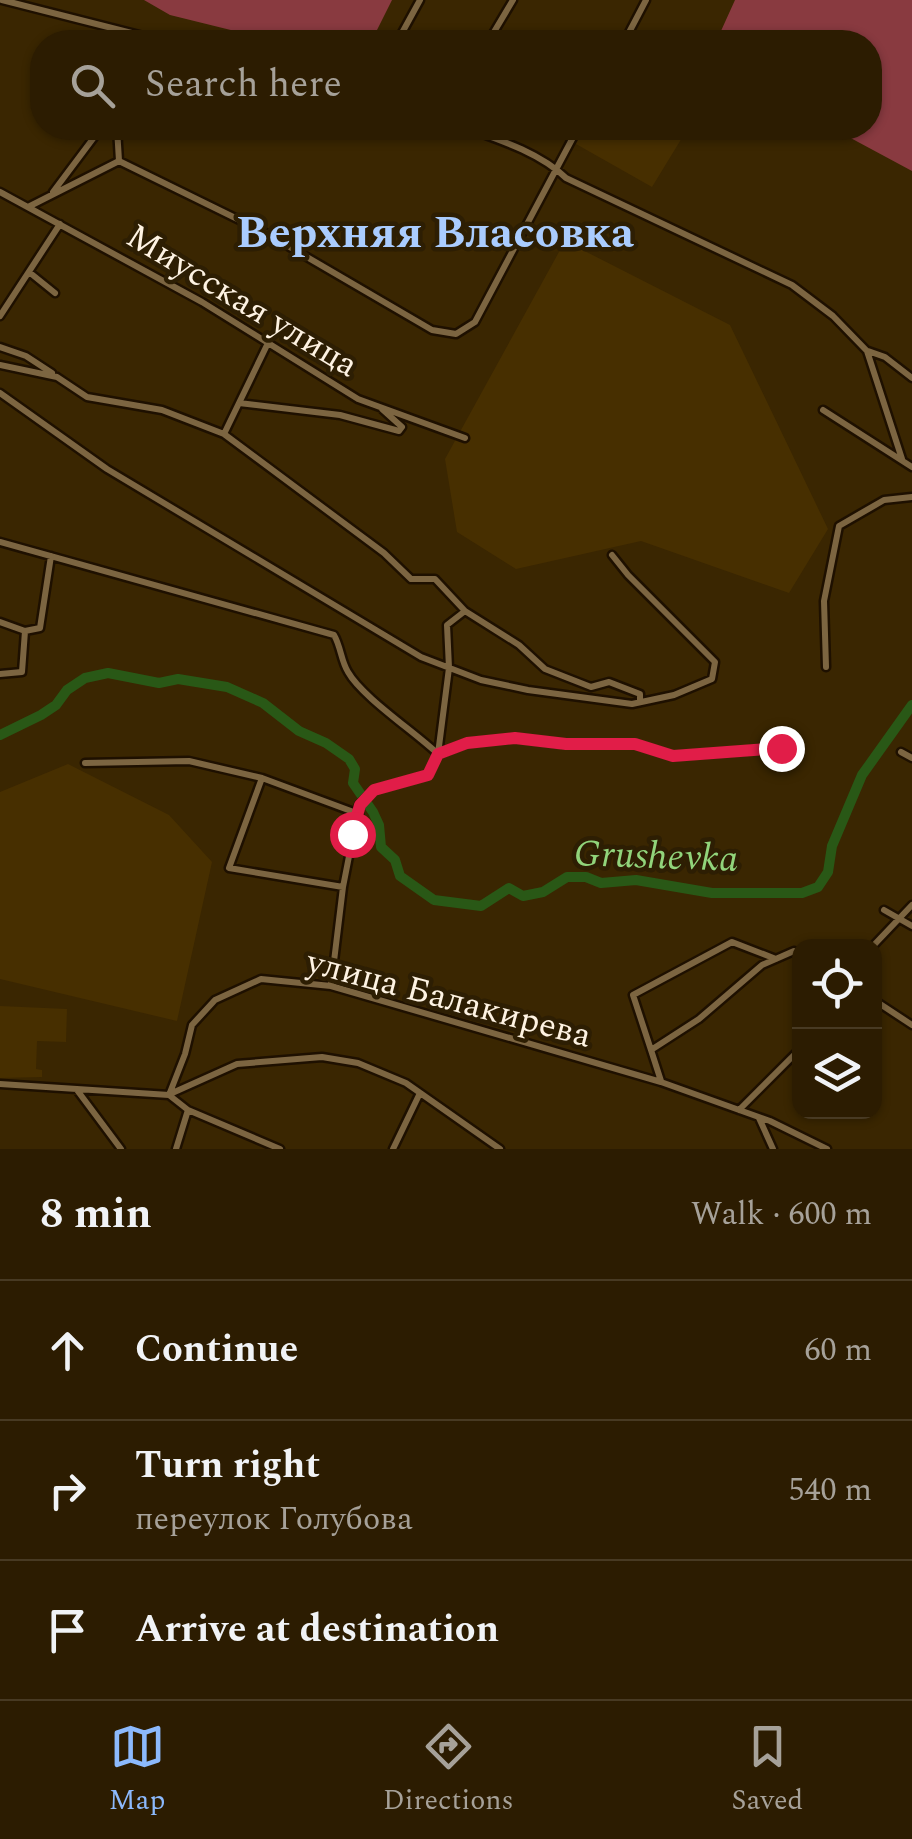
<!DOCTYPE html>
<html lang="en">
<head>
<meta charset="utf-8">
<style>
	:root { --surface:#2c1c01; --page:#34250b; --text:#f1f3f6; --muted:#a6a199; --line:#483a23; --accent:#8cb9fc }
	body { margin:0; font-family:Spectral,serif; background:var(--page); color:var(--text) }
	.controls { position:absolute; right:30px; bottom:30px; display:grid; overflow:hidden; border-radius:20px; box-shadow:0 2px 8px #0004 }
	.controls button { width:90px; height:90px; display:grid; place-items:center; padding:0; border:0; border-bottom:2px solid var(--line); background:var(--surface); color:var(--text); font:50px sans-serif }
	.stop { position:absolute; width:30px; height:30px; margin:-22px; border:8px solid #e11d48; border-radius:50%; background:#fff }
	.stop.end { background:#e11d48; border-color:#fff; box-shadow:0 2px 10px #0008 }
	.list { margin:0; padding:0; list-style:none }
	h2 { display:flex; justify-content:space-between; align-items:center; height:130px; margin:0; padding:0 40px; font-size:42px }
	h2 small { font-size:32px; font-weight:400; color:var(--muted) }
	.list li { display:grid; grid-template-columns:65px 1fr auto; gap:30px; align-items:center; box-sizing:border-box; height:140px; padding:0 40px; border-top:2px solid var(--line) }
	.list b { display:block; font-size:38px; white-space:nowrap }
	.list p { margin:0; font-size:32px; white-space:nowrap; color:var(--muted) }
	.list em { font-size:32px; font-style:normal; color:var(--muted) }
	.icon { flex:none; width:55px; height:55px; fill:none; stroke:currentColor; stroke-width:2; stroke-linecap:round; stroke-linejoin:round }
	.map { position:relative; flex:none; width:912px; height:1149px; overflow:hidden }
	.search { position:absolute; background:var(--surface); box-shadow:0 2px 8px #0004; left:30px; right:30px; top:30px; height:110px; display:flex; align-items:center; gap:25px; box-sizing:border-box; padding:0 35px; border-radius:40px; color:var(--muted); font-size:38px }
	.sheet { height:550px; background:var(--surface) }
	nav { display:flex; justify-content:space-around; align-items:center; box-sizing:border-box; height:140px; border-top:2px solid var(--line); background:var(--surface); font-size:28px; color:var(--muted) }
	nav a { display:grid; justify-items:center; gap:5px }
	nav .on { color:var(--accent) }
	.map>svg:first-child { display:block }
	.built { fill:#472f00 }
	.forest { fill:#893a40 }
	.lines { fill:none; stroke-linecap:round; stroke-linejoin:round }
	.river { stroke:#295816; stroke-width:10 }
	.minor-casing { stroke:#1e1000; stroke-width:11 }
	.minor { stroke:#7c6541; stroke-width:6 }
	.route { stroke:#e11d48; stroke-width:12 }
	.labels { text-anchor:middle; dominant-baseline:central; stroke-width:9; stroke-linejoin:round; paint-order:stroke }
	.street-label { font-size:35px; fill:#fef3e3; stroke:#2d1e03 }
	.water-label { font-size:38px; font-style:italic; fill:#91d47b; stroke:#2d1e03 }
	.district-label { font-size:45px; font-weight:bold; fill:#aaccfe; stroke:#2d1e03 }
</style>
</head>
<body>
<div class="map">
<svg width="912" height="1149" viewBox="0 0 912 1149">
	<rect width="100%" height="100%" fill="#3a2601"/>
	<path class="built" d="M 584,128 L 688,128 L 652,187 L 576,144 Z
		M 565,241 L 730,325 L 828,529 L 789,593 L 641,541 L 516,569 L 457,532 L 445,459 Z
		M 68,764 L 169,815 L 212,862 L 177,1021 L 0,979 L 0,792 Z
		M 0,1006 L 67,1009 L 66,1042 L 37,1041 L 36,1069 L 42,1070 L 42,1077 L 0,1078 Z"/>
	<path class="forest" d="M 144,0 L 392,0 L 371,42 L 279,42 L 170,15 Z
		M 735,0 L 912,0 L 912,171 L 832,128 L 870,128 L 870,42 L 716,42 Z"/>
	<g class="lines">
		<path class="river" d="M 0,735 L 41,715 L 56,705 L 67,690 L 85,678 L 108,673 L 159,683 L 178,679 L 227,687 L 263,703 L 299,731 L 326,743 L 349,759 L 355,769 L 353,783 L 373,812 L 379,825 L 381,847 L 395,860 L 400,876 L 434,900 L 481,906 L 509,888 L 523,896 L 543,892 L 567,877 L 586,877 L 601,883 L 636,880 L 712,893 L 802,893 L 818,887 L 828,872 L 832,846 L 862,775 L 912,705"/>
		<defs>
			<path id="minor" d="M 2,0 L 167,42
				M 397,42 L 420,0
				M 488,42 L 513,0
				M 624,42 L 646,0
				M 466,128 C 500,140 540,153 566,178 L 792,285 L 833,316 L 867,351 L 902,459
				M 119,161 L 264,232 L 432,330 L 456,334 L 475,322 L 578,128
				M 0,192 L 202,302 L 358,399 L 465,438
				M 53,192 L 101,128
				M 30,206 L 119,161 L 117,128
				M 29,272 L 55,293
				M 0,316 L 60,224
				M 0,347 L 26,356 L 52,373
				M 868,351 L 885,357 L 912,378
				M 0,365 L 57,377 L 87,397 L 162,410 L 224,434 L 384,553 L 411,579 L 435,579 L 465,611 L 519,645 L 545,669 L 591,687 L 609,682 L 640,694 L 640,702
				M 0,393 L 107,469 L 421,657 L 481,680 L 528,690 L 632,704 L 674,695 L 712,679 L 715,662 L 628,575 L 612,555
				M 239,403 L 340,415 L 399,431 L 402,427 L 382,409
				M 823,410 L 912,467
				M 224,434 L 268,343
				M 0,542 L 334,635 C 341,647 341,661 348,672 C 362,697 415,732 438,754 L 428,775 L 374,790 L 359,805 L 343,887 L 331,986
				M 465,611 L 447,625 L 449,668 L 438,754 L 467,743 L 515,738 L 565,744 L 635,744 L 673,756 L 781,748
				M 0,622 L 25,631 L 40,628 L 51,556
				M 826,667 L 824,601 L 839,526 L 884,500 L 912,497
				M 0,674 L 22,672 L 25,631
				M 901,752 L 912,758
				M 85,763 L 189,761 L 262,778 L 359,814
				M 262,778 L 229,868 L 343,887
				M 884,910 L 912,926
				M 873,946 L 912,905
				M 874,1000 L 912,1025
				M 651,1050 L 633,995 L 732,942 L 776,959
				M 661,1081 L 651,1050 L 699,1019 L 762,965 L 794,951 L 800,953
				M 0,1084 L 169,1095 L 188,1110 L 280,1149
				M 77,1090 L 121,1149
				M 170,1094 L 237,1064 L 322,1057 L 358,1063 L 406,1083 L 500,1149
				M 169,1095 L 185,1054 L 192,1025 L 215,1000 L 261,979 L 331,986 L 661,1082 L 770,1121 L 827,1149
				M 739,1110 L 800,1049
				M 759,1118 L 773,1149
				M 176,1149 L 188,1110
				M 393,1149 L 420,1093"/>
		</defs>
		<use href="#minor" class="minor-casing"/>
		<use href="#minor" class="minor"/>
	</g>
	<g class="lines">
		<path class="route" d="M 352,834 L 360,805 L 374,790 L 428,775 L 438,754 L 467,743 L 515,738 L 566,744 L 635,744 L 673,756 L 781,748"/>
	</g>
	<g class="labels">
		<g class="street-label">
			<text transform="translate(242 301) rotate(31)">Миусская улица</text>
			<text transform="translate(449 999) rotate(15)">улица Балакирева</text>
		</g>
		<g class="water-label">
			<text transform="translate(656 857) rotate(2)">Grushevka</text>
		</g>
		<g class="district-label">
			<text x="435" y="233">Верхняя Власовка</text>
		</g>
	</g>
</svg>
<div class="controls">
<button><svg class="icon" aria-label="locate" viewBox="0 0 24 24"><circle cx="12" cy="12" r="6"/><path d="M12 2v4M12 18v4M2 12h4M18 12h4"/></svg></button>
<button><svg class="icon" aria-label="layers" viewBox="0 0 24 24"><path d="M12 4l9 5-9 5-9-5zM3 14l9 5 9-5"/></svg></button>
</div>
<div class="stop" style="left:352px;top:834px"></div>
<div class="stop end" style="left:781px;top:748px"></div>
<div class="search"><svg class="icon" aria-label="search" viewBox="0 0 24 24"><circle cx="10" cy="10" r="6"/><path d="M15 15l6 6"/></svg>Search here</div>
</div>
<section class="sheet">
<h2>8 min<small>Walk · 600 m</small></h2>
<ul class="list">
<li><svg class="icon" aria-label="ahead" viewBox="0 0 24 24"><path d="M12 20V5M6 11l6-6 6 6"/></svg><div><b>Continue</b></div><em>60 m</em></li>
<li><svg class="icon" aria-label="right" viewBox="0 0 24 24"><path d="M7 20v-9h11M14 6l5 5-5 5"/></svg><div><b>Turn right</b><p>переулок Голубова</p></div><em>540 m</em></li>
<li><svg class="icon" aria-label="arrive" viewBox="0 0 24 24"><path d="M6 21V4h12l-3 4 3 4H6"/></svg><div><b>Arrive at destination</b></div></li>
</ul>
</section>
<nav>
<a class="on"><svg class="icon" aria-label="map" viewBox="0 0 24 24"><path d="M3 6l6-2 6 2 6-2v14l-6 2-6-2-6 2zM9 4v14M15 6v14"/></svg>Map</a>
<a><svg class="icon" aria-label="directions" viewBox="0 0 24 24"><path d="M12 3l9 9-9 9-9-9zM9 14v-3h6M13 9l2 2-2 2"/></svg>Directions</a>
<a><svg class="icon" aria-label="saved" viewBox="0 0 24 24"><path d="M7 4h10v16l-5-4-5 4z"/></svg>Saved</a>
</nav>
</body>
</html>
